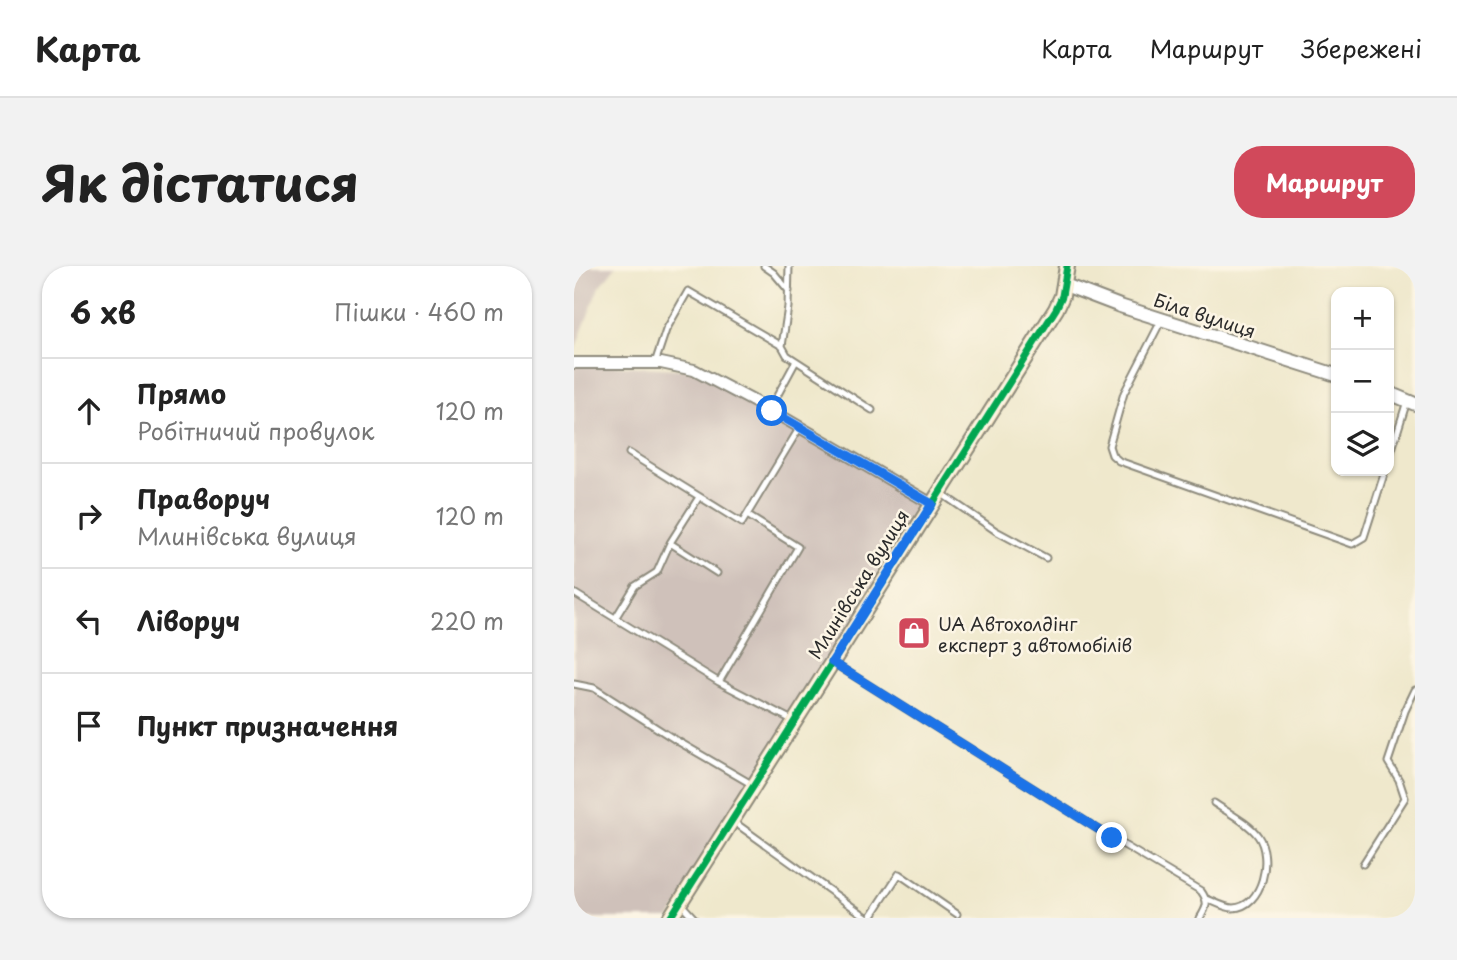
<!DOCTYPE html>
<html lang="uk">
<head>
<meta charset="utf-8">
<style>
	:root { --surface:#fff; --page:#f2f2f2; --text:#222; --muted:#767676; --line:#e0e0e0; --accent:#d1495b }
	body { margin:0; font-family:"Playpen Sans",sans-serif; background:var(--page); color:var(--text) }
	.controls { position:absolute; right:21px; top:21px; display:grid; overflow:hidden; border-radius:14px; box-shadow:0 2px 5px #0004 }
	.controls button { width:63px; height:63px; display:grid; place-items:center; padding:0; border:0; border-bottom:2px solid var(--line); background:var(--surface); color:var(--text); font:35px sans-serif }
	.stop { position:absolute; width:21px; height:21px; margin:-16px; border:5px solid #1a73e8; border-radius:50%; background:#fff }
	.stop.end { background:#1a73e8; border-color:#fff; box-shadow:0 2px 7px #0008 }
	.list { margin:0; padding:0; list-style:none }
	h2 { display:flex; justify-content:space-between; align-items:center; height:91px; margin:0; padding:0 28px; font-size:30px }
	h2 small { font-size:23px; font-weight:400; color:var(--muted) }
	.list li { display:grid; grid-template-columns:46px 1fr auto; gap:21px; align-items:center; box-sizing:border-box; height:105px; padding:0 28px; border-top:2px solid var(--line) }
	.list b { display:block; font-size:26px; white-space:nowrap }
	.list p { margin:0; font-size:23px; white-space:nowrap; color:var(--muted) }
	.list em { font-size:23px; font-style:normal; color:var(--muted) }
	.icon { flex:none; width:38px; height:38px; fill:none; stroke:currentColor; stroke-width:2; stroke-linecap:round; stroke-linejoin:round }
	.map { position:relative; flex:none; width:841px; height:652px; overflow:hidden; border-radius:28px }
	header { display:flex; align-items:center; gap:42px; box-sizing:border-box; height:98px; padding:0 35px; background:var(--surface); border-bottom:2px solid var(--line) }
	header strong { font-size:33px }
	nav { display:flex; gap:38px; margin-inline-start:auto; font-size:24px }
	.intro { display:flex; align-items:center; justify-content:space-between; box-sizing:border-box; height:168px; padding:0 42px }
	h1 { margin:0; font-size:49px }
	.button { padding:18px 32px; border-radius:28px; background:var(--accent); color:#fff; font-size:24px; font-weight:700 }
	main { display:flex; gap:42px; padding:0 42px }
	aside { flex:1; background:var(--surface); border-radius:28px; box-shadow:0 2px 5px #0004 }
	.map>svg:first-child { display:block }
	.industrial { fill:#cfc1ba }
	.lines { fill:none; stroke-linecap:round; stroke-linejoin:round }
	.service-casing { stroke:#8d8a7c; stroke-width:9 }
	.minor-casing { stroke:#8d8a7c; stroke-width:14 }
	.tertiary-casing { stroke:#8d8a7c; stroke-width:16 }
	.secondary-casing { stroke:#8d8a7c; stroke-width:18 }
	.service { stroke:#fff; stroke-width:5 }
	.minor { stroke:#fff; stroke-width:10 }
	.tertiary { stroke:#fff; stroke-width:12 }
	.secondary { stroke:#f9e7c3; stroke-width:14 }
	.bus-1-casing { stroke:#fcf5e5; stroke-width:12 }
	.bus-1 { stroke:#00a651; stroke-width:7 }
	.route { stroke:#1a73e8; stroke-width:9 }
	.labels { text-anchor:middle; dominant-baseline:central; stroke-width:5; stroke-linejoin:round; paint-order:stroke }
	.street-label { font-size:18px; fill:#2b2b2b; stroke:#fcf5e5 }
	.poi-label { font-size:18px; fill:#2b2b2b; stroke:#fcf5e5; text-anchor:start }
</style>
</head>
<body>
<header>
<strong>Карта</strong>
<nav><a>Карта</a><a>Маршрут</a><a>Збережені</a></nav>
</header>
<div class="intro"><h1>Як дістатися</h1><a class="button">Маршрут</a></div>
<main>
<aside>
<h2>6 хв<small>Пішки · 460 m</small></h2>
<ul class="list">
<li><svg class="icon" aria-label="ahead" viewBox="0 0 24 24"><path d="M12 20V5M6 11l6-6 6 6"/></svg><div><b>Прямо</b><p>Робітничий провулок</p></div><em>120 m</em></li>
<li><svg class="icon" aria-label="right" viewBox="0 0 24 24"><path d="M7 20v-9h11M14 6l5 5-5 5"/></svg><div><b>Праворуч</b><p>Млинівська вулиця</p></div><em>120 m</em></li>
<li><svg class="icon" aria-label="left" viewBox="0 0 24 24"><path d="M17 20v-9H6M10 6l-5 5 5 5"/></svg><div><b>Ліворуч</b></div><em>220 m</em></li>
<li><svg class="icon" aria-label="arrive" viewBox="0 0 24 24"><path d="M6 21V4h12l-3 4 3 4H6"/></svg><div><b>Пункт призначення</b></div></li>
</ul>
</aside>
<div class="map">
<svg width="841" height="652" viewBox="0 0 841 652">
	<rect width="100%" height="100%" fill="#fcf5e5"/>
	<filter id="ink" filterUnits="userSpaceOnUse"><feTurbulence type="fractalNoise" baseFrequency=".0143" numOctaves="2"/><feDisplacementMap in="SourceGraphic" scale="14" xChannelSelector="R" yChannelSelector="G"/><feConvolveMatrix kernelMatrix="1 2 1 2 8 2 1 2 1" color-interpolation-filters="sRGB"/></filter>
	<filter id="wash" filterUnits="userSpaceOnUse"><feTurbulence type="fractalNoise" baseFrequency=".00686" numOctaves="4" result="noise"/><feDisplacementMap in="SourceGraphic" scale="28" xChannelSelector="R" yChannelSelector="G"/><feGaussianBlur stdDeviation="1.57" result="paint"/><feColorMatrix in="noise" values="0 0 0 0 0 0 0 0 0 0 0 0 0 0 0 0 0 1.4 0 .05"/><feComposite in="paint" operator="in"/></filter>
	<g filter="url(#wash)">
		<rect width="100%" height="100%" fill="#efe8cc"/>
		<path class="industrial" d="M 0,0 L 42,0 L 24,23 L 0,86 Z
			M 0,97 L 120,104 L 358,238 L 96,652 L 0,652 Z"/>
	</g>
	<g filter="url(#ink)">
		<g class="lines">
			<defs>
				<path id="service" d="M 190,0 L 200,7 L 215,25
					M 588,53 L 550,127 L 535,180 L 538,189 L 545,195 L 778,278 L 790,271 L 811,205
					M 208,80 L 214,41 L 215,0
					M 81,97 L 92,64 L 114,25 L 208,80 L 213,89 L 298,144
					M 196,143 L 222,95
					M 55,187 L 168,257 L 226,161
					M 815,193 L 833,135
					M 368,228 L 422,265 L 472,292
					M 96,277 L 143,307
					M 0,327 L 145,416 L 220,455
					M 42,351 L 61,320 L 83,306 L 96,277 L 125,231
					M 261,398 L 538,572 L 627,625 C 635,636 633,641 626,652
					M 145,416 L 224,281 L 173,249
					M 0,418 L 20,422 L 100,473 L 179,519
					M 160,556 L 294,652
					M 789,598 L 831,532 L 825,514 L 814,496 L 831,445 L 841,424
					M 633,633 C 641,636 651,642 659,642 C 689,641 699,591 684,570 C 675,557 653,546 640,537
					M 108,639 L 120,652
					M 296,652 L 325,608 L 383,648"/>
				<path id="minor" d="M 0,97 L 87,97 L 120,104 L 198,145 L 358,238"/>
				<path id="tertiary" d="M 491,19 L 546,40 L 762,109
					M 815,127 L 841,138"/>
				<path id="secondary" d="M 96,652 L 482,43 L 488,30 L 493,0"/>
			</defs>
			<use href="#service" class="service-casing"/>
			<use href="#minor" class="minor-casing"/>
			<use href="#tertiary" class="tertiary-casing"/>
			<use href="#secondary" class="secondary-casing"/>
			<use href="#service" class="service"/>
			<use href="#minor" class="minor"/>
			<use href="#tertiary" class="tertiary"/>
			<use href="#secondary" class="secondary"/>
			<defs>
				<path id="bus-1" d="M 96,652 L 482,43 L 488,30 L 493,0"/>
			</defs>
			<use href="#bus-1" class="bus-1-casing"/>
			<use href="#bus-1" class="bus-1"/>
		</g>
	</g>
	<g class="lines" filter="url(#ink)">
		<path class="route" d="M 198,145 L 358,238 L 258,396 L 538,572"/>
	</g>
	<defs>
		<symbol id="shop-square" viewBox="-11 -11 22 22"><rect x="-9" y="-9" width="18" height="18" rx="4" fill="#d1495b" stroke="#fcf5e5"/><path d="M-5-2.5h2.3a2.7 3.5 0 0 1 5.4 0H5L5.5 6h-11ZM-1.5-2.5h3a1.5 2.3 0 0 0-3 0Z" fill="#fff"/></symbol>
	</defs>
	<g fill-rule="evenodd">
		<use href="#shop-square" x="321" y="348" width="38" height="38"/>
	</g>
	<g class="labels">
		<g class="street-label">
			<text transform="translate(631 49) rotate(18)">Біла вулиця</text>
			<text transform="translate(284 318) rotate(-58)">Млинівська вулиця</text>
		</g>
		<g class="poi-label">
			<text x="364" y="357">UA Автохолдінг<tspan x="364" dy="21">експерт з автомобілів</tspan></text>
		</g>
	</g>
</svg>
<div class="controls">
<button>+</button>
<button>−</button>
<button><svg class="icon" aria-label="layers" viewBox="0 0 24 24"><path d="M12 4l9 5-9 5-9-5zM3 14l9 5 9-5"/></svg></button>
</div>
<div class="stop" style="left:198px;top:145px"></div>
<div class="stop end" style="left:538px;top:572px"></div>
</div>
</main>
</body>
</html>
